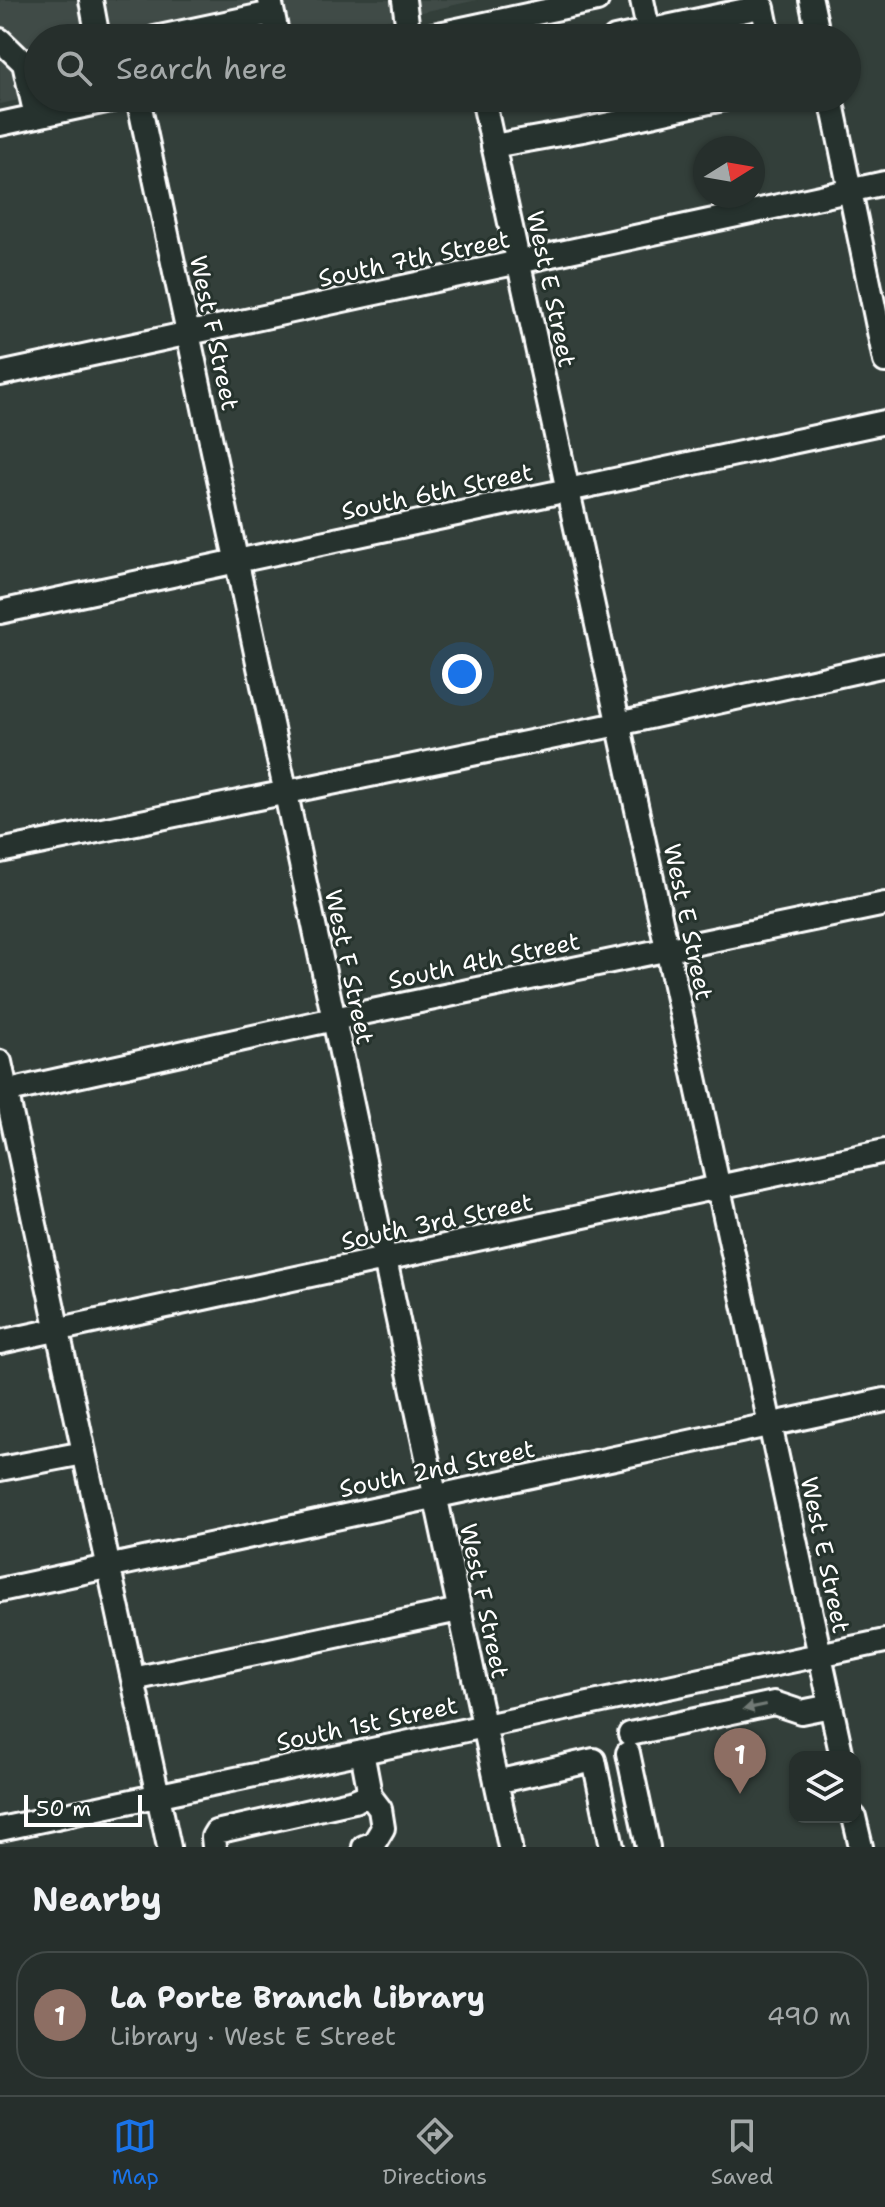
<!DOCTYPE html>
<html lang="en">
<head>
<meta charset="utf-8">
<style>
	:root { --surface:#262f2c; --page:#2e3734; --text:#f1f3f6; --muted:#a4a9a9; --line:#424a48; --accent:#1a73e8 }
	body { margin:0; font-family:"Shantell Sans",sans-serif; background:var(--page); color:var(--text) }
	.controls { position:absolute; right:24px; bottom:24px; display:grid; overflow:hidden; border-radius:16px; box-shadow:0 2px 6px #0004 }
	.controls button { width:72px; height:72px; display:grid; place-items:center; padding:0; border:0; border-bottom:2px solid var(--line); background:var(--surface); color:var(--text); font:40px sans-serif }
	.compass { position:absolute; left:693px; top:136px; width:72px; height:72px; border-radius:50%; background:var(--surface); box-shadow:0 2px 6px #0004; rotate:79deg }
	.scale { position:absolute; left:24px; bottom:20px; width:118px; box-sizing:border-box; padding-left:8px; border:4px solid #fff; border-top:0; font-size:22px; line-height:28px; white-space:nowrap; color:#fff; -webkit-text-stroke:6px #26332d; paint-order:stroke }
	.you { position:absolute; left:462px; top:674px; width:28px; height:28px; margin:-20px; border:6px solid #fff; border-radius:50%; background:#1a73e8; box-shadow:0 0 0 12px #1a73e833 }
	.badge { display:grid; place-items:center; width:52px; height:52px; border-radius:50%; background:var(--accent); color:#fff; font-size:26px; font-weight:700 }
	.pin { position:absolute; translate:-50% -66px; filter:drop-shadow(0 2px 4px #0008) }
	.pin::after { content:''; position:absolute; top:42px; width:28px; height:24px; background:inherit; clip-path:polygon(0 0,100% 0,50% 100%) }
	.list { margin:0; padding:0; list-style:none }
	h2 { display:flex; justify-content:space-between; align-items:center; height:104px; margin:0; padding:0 32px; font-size:34px }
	h2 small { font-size:26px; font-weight:400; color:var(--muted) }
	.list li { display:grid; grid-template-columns:52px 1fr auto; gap:24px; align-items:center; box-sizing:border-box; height:128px; margin:0 16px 16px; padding:0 16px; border:2px solid var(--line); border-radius:32px }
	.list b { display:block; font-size:30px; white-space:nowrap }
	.list p { margin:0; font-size:26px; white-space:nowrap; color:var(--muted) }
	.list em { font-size:26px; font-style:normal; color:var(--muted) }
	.icon { flex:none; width:44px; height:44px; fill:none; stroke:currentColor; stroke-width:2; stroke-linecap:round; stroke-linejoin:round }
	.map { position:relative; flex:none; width:885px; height:1847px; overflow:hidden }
	.search { position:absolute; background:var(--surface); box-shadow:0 2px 6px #0004; left:24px; right:24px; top:24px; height:88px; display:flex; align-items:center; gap:20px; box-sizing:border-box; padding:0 28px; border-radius:44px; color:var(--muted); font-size:30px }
	.sheet { height:248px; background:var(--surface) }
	nav { display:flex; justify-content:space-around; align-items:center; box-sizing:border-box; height:112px; border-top:2px solid var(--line); background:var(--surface); font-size:22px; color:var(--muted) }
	nav a { display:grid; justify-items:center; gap:4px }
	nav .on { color:var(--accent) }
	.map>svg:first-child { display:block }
	.built { fill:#404c47 }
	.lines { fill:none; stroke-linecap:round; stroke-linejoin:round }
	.minor-casing { stroke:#fff; stroke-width:28 }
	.minor { stroke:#26332d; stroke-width:22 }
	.oneway { fill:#727a76 }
	.labels { text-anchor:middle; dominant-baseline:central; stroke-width:6; stroke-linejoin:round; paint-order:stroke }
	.street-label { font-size:24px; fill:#fff; stroke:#26332d }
</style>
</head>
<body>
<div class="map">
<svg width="885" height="1847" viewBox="0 0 885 1847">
	<rect width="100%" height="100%" fill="#333f3a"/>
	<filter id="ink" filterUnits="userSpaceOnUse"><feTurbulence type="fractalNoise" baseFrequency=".0125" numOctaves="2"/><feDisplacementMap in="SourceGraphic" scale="16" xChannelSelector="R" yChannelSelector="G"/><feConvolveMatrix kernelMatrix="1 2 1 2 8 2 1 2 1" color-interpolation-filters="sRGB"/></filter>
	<g filter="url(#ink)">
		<path class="built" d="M 0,0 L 477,0 L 303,38 L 38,38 L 38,96 L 0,104 Z"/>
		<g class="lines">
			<defs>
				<path id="minor" d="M 91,0 L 98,38
					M 270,0 L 278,38
					M 404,0 L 409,38
					M 642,0 L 650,38
					M 811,0 L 819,38
					M 155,38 L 272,13
					M 420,38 L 597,0
					M 615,38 L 760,7 L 763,8 L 769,38
					M 0,40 L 24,63
					M 138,98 L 510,1847
					M 483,98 L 842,1757
					M 831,98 L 885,361
					M 36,116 L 24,63 L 38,59
					M 0,124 L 120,98
					M 493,146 L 583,130 L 727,98
					M 0,374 L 885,183
					M 0,612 L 885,422
					M 0,851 L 618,724 L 885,665
					M 0,1062 L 169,1847
					M 0,1093 L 334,1019 L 885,904
					M 0,1342 L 885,1151
					M 0,1469 L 84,1453
					M 0,1590 L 885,1400
					M 133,1679 L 459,1610
					M 630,1734 L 774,1703 L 801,1712 L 831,1706
					M 628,1753 L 648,1847
					M 496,1782 L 594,1760 L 612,1847
					M 854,1817 L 861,1847
					M 0,1829 L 885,1641
					M 214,1847 L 213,1837 L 216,1832 L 354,1801 L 366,1796 L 369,1789 L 362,1752
					M 364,1847 L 374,1843 L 383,1828 L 380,1809 L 367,1792"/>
			</defs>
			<use href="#minor" class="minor-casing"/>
			<use href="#minor" class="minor"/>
		</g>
		<defs><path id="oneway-solid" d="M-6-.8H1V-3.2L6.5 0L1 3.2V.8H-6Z" transform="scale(2)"/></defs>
		<use class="oneway" href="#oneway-solid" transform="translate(755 1707) rotate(168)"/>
	</g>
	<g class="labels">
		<g class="street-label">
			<text transform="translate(414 259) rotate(-12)">South 7th Street</text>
			<text transform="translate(551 289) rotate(78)">West E Street</text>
			<text transform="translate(214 333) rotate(78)">West F Street</text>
			<text transform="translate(437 492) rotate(-12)">South 6th Street</text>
			<text transform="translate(688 922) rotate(78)">West E Street</text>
			<text transform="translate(484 961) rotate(-12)">South 4th Street</text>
			<text transform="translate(349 967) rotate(78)">West F Street</text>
			<text transform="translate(437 1222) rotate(-12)">South 3rd Street</text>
			<text transform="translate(437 1469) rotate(-12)">South 2nd Street</text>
			<text transform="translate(825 1555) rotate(78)">West E Street</text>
			<text transform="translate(484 1601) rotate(78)">West F Street</text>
			<text transform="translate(367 1724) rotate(-12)">South 1st Street</text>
		</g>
	</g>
</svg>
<div class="controls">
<button><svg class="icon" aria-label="layers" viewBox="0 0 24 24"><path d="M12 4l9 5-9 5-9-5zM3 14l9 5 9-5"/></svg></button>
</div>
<svg class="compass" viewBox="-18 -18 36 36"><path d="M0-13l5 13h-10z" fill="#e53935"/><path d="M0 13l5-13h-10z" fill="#a4a9a9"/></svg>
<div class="scale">50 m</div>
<div class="you"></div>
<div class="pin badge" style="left:740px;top:1794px;background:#8d6e63">1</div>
<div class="search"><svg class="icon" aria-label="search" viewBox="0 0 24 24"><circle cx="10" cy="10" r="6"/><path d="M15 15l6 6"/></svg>Search here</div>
</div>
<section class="sheet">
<h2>Nearby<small></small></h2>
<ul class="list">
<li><span class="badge" style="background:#8d6e63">1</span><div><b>La Porte Branch Library</b><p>Library · West E Street</p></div><em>490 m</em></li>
</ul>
</section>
<nav>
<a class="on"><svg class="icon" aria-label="map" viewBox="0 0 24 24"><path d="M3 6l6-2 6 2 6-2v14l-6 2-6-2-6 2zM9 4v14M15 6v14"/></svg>Map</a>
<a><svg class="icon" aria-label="directions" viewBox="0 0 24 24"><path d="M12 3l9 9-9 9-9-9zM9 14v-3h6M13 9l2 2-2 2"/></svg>Directions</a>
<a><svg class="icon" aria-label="saved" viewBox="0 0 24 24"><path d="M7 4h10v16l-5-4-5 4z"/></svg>Saved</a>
</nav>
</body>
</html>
